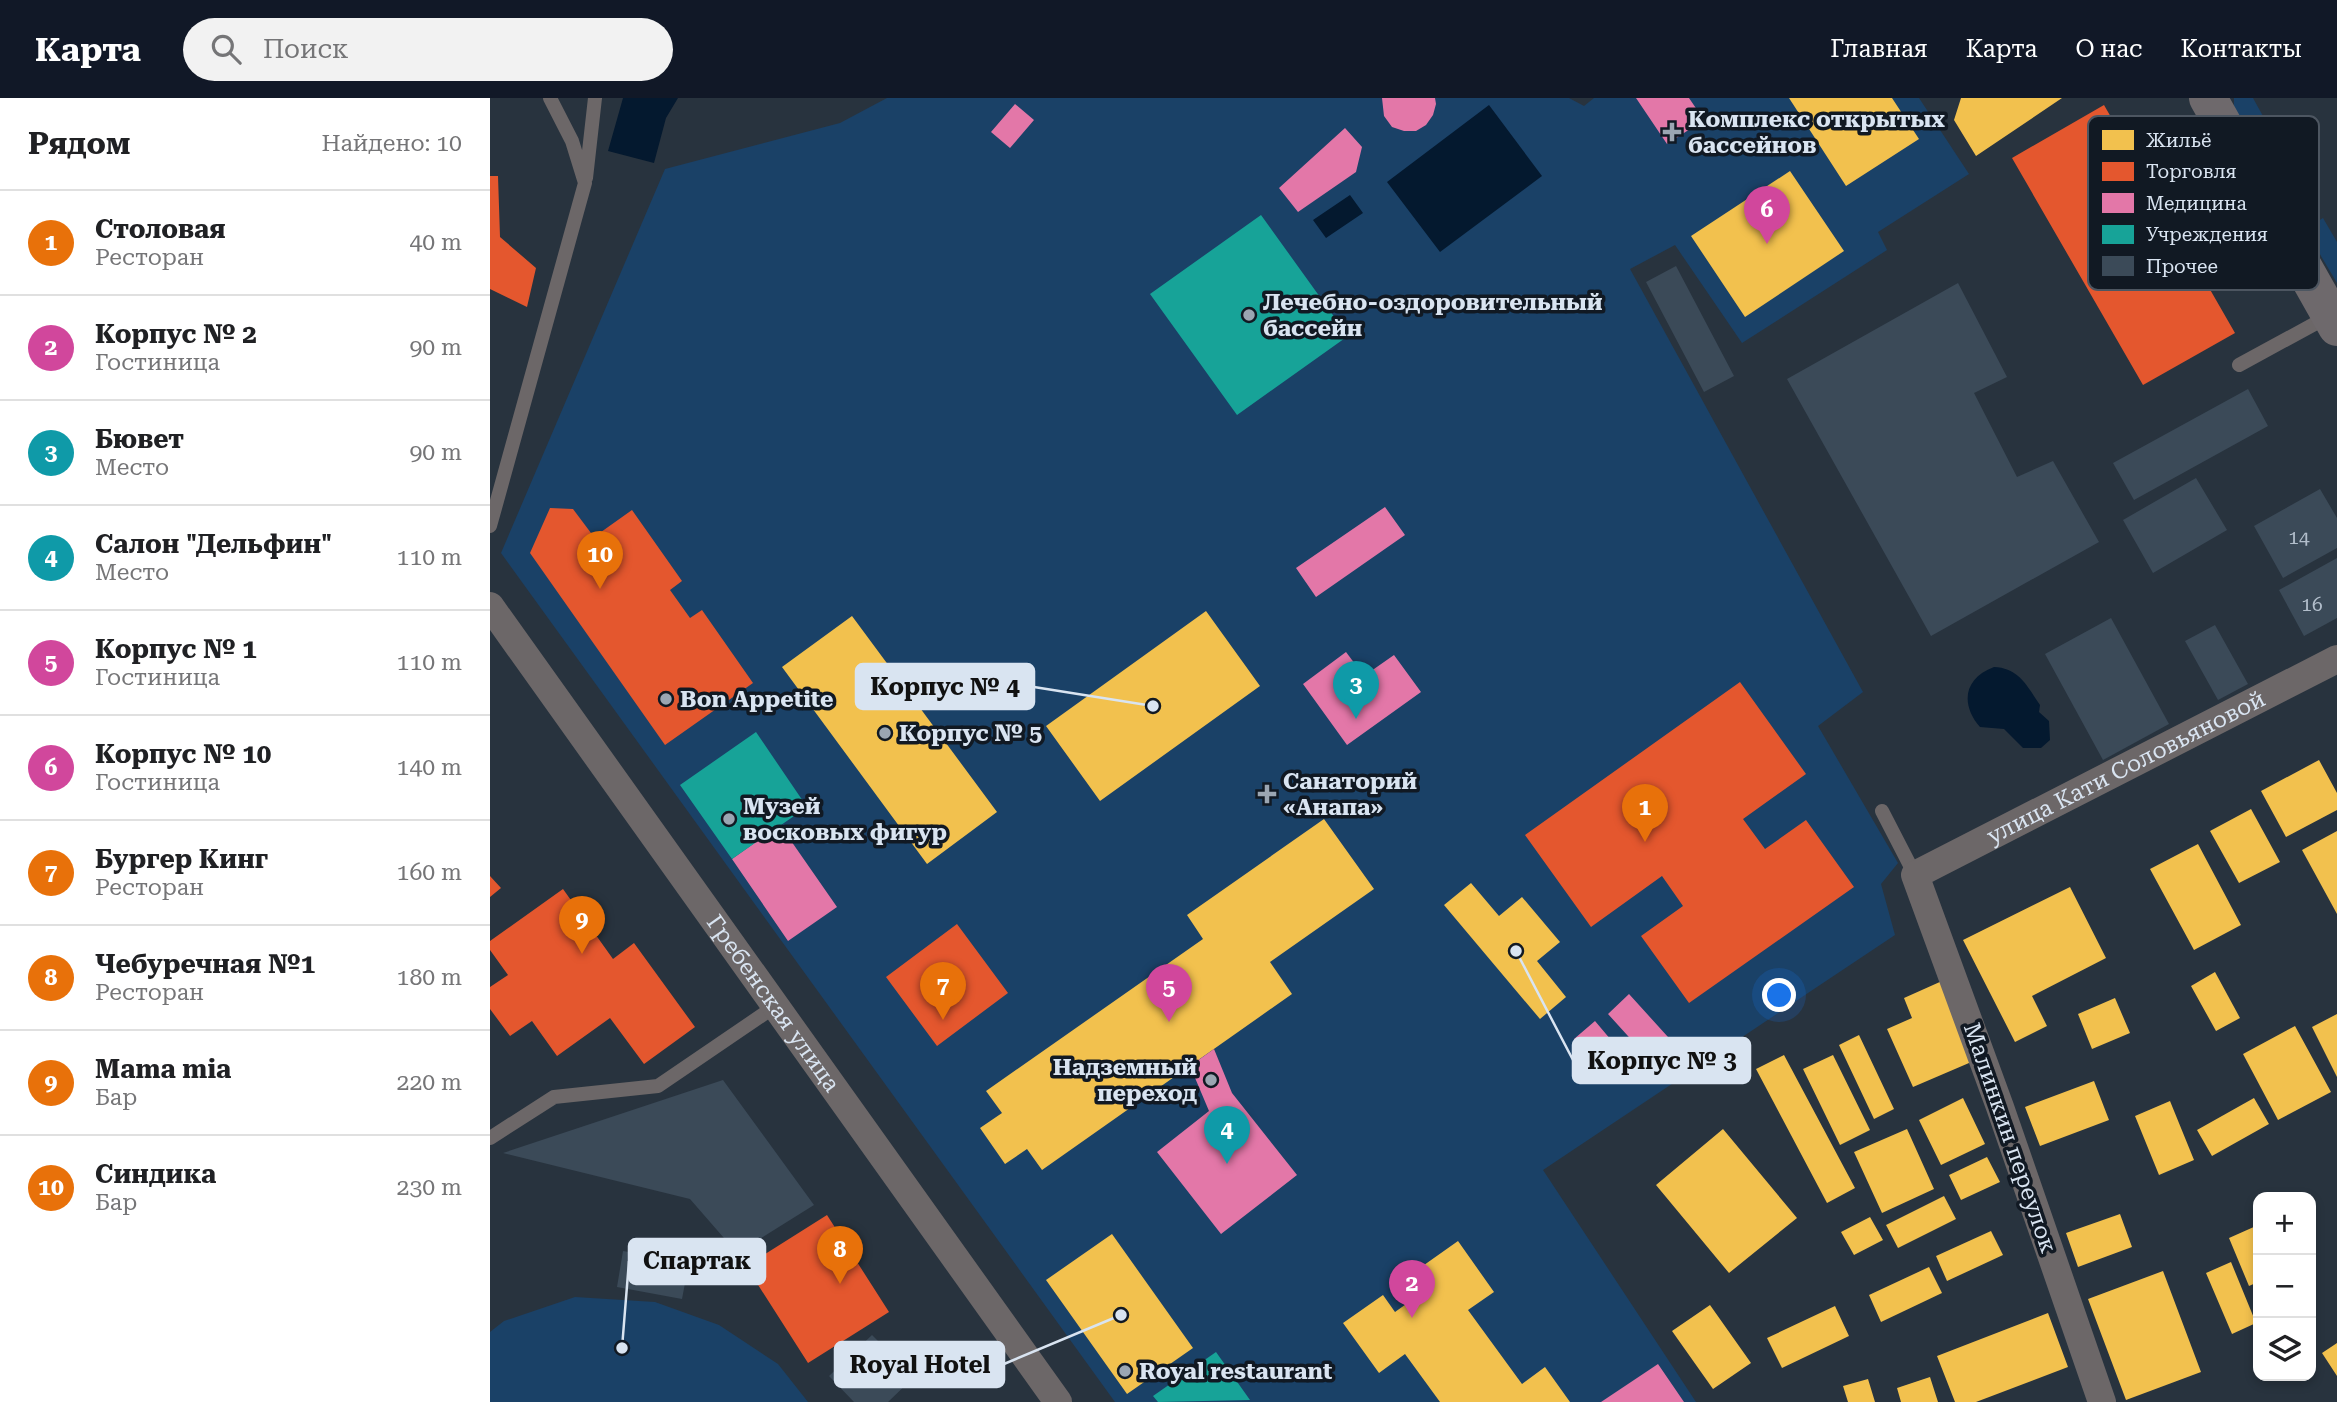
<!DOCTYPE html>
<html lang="ru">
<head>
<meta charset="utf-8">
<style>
	:root { --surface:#fff; --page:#f2f2f2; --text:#202124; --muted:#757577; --line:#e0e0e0; --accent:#111827 }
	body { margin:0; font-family:"Roboto Serif",serif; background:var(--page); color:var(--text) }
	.controls { position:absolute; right:21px; bottom:21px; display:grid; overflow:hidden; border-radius:14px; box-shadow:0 4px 10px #0003 }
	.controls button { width:63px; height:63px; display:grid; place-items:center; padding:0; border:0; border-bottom:2px solid var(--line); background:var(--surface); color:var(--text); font:35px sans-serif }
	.you { position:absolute; left:1290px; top:898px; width:24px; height:24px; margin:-18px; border:5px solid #fff; border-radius:50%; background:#1a73e8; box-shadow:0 0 0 10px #1a73e833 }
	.badge { display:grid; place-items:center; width:46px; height:46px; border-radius:50%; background:var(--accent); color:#fff; font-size:23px; font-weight:700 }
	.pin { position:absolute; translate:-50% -58px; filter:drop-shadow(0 2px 4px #0008) }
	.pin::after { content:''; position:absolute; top:37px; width:24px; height:21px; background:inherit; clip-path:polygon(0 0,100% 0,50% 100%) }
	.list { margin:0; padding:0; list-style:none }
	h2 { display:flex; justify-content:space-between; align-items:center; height:91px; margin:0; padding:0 28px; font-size:30px }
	h2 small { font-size:23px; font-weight:400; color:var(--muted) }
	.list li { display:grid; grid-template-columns:46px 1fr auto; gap:21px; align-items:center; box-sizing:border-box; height:105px; padding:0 28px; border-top:2px solid var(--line) }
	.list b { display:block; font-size:26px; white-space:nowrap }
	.list p { margin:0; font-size:23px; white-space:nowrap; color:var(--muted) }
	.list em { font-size:23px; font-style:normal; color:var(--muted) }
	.icon { flex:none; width:38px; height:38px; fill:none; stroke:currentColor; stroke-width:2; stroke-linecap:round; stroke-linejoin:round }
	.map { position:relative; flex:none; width:1847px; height:1304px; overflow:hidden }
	header { display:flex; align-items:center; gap:42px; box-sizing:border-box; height:98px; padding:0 35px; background:var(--accent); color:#fff }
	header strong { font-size:33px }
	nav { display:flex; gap:38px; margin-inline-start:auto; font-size:24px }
	.search { width:490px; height:63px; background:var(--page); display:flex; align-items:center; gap:18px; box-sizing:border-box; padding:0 24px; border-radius:38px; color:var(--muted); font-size:26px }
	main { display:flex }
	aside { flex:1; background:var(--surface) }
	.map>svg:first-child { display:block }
	.green { fill:#1a4167 }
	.water { fill:#04192f }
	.homes { fill:#f2c14e }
	.shops { fill:#e4572e }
	.health { fill:#e377a8 }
	.public { fill:#17a398 }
	.building { fill:#3b4a58 }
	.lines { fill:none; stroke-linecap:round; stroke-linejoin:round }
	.lane { stroke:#6c6768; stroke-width:14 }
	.street { stroke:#6c6768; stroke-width:28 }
	.secondary { stroke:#6e696c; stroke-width:38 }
	.poi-dot { fill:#9ba6b2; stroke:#111923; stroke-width:2.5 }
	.labels { text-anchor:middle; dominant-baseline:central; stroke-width:7; stroke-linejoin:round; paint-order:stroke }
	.number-label { font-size:19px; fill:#b2becb }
	.poi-label { font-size:23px; font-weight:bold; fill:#d9e4f1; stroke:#111923; text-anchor:start }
	.street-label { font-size:23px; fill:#d9e4f1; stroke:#111923 }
	.key { fill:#111923; stroke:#4d5661; stroke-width:2 }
	.key-label { font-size:19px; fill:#d9e4f1 }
	.leader { fill:none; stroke:#d9e4f1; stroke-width:2.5 }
	.callout-dot { fill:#d9e4f1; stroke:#111923; stroke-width:2.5 }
	.callout { fill:#d9e4f1; stroke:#d9e4f1; stroke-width:2.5 }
	.callout-label { font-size:24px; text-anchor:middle; font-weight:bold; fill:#111 }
</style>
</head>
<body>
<header>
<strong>Карта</strong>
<div class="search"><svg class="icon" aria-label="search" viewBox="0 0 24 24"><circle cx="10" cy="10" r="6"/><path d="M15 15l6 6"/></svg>Поиск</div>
<nav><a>Главная</a><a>Карта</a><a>О нас</a><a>Контакты</a></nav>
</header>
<main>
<aside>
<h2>Рядом<small>Найдено: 10</small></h2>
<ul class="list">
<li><span class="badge" style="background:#e8710a">1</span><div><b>Столовая</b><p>Ресторан</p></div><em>40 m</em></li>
<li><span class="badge" style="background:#d1479c">2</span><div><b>Корпус № 2</b><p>Гостиница</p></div><em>90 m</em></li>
<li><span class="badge" style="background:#0f9aa8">3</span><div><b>Бювет</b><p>Место</p></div><em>90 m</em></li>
<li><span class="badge" style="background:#0f9aa8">4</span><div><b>Салон &quot;Дельфин&quot;</b><p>Место</p></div><em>110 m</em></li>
<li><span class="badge" style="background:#d1479c">5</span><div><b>Корпус № 1</b><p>Гостиница</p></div><em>110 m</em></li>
<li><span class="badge" style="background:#d1479c">6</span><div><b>Корпус № 10</b><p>Гостиница</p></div><em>140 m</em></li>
<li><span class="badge" style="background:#e8710a">7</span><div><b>Бургер Кинг</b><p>Ресторан</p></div><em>160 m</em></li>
<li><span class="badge" style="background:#e8710a">8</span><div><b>Чебуречная №1</b><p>Ресторан</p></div><em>180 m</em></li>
<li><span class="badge" style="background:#e8710a">9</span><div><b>Mama mia</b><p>Бар</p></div><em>220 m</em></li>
<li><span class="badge" style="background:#e8710a">10</span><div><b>Синдика</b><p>Бар</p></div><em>230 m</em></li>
</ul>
</aside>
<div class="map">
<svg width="1847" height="1304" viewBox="0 0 1847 1304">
	<rect width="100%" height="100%" fill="#28333e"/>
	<path class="green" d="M 397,0 L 1079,0 L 1094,8 L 1104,0 L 1429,0 L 1479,76 L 1388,134 L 1397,152 L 1252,245 L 1185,147 L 1140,171 L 1373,594 L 1328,628 L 1408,765 L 1391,786 L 1405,837 L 1053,1072 L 1206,1304 L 625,1304 L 11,455 L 175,71 L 350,25 Z
		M 1744,0 L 1763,0 L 1779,29 L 1759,39 L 1744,11 Z
		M 1833,120 L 1847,144 L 1847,185 L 1815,131 Z
		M 85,1199 L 165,1204 L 229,1227 L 288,1266 L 318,1304 L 0,1304 L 0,1234 L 14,1223 Z"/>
	<path class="water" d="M 133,0 L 188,0 L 176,20 L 164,65 L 118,53 Z
		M 999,7 L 1052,78 L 950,154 L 897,84 Z
		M 860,97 L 873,115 L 836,140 L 823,122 Z
		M 1504,569 C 1529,570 1537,588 1550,607 L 1549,614 L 1559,623 L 1560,642 L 1551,650 L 1533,650 L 1514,631 L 1490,629 C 1470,606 1474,580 1504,569 Z"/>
	<path class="homes" d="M 1299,0 L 1402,0 L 1429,41 L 1356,88 Z
		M 1471,0 L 1572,0 L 1486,58 L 1464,22 Z
		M 1300,73 L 1354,153 L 1255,219 L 1201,138 Z
		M 716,513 L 770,588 L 610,703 L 556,628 Z
		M 362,518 L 507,714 L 437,766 L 292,569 Z
		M 1829,662 L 1847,695 L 1847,712 L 1796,739 L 1771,693 Z
		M 1761,711 L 1790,764 L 1749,785 L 1720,733 Z
		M 834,721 L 884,791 L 780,864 L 802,896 L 552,1072 L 537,1051 L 515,1066 L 490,1030 L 512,1015 L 496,993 L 713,841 L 697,817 Z
		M 1847,733 L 1847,816 L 1812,752 Z
		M 1708,746 L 1751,827 L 1704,852 L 1660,771 Z
		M 981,785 L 1009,818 L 1032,799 L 1070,844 L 1047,863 L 1076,899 L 1050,921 L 954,807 Z
		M 1580,789 L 1616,860 L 1542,898 L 1557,928 L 1525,944 L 1473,842 Z
		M 1725,874 L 1750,920 L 1726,933 L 1701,888 Z
		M 1452,883 L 1486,962 L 1423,989 L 1397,931 L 1422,920 L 1414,900 Z
		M 1625,900 L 1640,935 L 1602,951 L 1588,916 Z
		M 1847,916 L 1847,979 L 1822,929 Z
		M 1805,928 L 1841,994 L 1788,1022 L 1753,956 Z
		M 1369,937 L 1404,1011 L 1384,1021 L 1349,947 Z
		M 1294,957 L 1365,1090 L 1337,1105 L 1266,971 Z
		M 1343,957 L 1380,1032 L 1350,1047 L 1313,971 Z
		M 1604,983 L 1619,1022 L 1550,1048 L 1535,1009 Z
		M 1473,1000 L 1495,1046 L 1451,1067 L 1429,1022 Z
		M 1764,1000 L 1779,1026 L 1722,1058 L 1707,1032 Z
		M 1680,1003 L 1704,1062 L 1669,1077 L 1645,1018 Z
		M 1233,1031 L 1307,1120 L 1239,1175 L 1166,1087 Z
		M 1417,1031 L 1444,1091 L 1392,1115 L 1364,1054 Z
		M 1497,1059 L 1510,1084 L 1471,1102 L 1459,1077 Z
		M 1454,1098 L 1466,1121 L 1408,1150 L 1396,1127 Z
		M 1630,1116 L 1642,1149 L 1588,1169 L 1576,1135 Z
		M 1380,1119 L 1393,1142 L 1364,1157 L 1351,1134 Z
		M 1766,1128 L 1768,1184 L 1759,1188 L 1739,1140 Z
		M 1501,1133 L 1513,1157 L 1457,1183 L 1446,1158 Z
		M 622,1136 L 703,1250 L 637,1296 L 556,1182 Z
		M 968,1143 L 1004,1194 L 978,1212 L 1032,1286 L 1055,1269 L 1080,1304 L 950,1304 L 915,1256 L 889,1275 L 853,1225 L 893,1197 L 905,1214 L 940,1189 L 927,1172 Z
		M 1741,1164 L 1766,1225 L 1742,1236 L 1716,1175 Z
		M 1439,1169 L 1452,1195 L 1391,1224 L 1379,1197 Z
		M 1673,1173 L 1711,1274 L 1636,1302 L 1598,1201 Z
		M 1220,1207 L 1261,1265 L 1223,1291 L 1182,1233 Z
		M 1345,1208 L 1359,1238 L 1292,1270 L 1277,1240 Z
		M 1558,1215 L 1578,1269 L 1486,1304 L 1465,1304 L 1447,1258 Z
		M 1847,1245 L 1847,1278 L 1832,1255 Z
		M 1440,1279 L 1448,1304 L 1411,1304 L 1407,1290 Z
		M 1378,1281 L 1385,1304 L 1358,1304 L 1353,1288 Z"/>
	<path class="shops" d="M 1614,7 L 1745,235 L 1653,287 L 1522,60 Z
		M 0,78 L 8,78 L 10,139 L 46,170 L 37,209 L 0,191 Z
		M 60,410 L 83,411 L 104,439 L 142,412 L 192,483 L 180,492 L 200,520 L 212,512 L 263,585 L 175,647 L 40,455 Z
		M 1250,584 L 1316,676 L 1253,721 L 1275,751 L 1316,722 L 1364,789 L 1199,905 L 1151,838 L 1193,808 L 1172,778 L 1101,829 L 1035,737 Z
		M 0,778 L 11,790 L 0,799 Z
		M 73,791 L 123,861 L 144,845 L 205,929 L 154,966 L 120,920 L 67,958 L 42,923 L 20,938 L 0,911 L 0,889 L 18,877 L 0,852 L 0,843 Z
		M 467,826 L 518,895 L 447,948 L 396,879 Z
		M 337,1117 L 399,1214 L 318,1265 L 256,1168 Z"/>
	<path class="health" d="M 892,0 L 945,0 L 946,6 L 943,17 L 936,27 L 926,33 L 914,33 L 902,29 L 894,18 Z
		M 1146,0 L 1199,0 L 1214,22 L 1177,46 Z
		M 525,6 L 544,22 L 520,50 L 501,34 Z
		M 855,30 L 872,49 L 866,74 L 808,114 L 789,90 Z
		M 895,409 L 915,437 L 826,499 L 806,470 Z
		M 856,554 L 874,578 L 904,557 L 931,594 L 857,647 L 813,586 Z
		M 290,727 L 347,809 L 298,843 L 242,761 Z
		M 1139,896 L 1178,939 L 1157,959 L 1118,916 Z
		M 1105,923 L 1143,968 L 1121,986 L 1084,941 Z
		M 724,951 L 742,995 L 807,1077 L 731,1136 L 667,1054 L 719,1013 L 700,968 Z
		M 1168,1266 L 1194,1304 L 1111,1304 Z"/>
	<path class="public" d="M 771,117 L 858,238 L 747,317 L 660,196 Z
		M 266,634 L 317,709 L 242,761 L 190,687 Z
		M 726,1254 L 760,1302 L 668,1304 L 663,1298 Z"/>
	<path class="building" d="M 1186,168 L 1244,278 L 1214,294 L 1156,184 Z
		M 1468,185 L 1517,279 L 1484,295 L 1527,379 L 1563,363 L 1609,444 L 1441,538 L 1297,281 Z
		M 1758,291 L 1778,328 L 1644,402 L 1623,365 Z
		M 1706,380 L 1737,432 L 1663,475 L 1633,422 Z
		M 1830,391 L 1847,420 L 1847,450 L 1793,480 L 1764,428 Z
		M 1847,460 L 1847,520 L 1814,538 L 1789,492 Z
		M 1621,520 L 1679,626 L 1613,662 L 1555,556 Z
		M 1725,527 L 1758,586 L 1728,602 L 1695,543 Z
		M 233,982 L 324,1107 L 247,1155 L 200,1101 L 13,1055 Z
		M 133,1153 L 199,1164 L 192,1201 L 127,1189 Z
		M 382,1237 L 424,1279 L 398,1304 L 364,1304 L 339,1278 Z"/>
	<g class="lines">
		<path class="lane" d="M 96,80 L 105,0
			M 1749,267 L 1839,218
			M 0,428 L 95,85 L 82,43 L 60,0
			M 1392,713 L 1425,777
			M 0,1040 L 64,999 L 168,988 L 284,909"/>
		<g class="street">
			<path id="s1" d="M 0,508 L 568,1304"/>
			<path id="s2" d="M 1612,1304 L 1510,1009 L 1425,777 L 1847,561"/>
		</g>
		<path class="secondary" d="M 1718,0 L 1847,229"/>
	</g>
	<g class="poi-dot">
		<path d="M1178.5 23.5h7v7h7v7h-7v7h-7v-7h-7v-7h7z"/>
		<circle cx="759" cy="217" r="7"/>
		<circle cx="176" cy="601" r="7"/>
		<circle cx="395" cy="635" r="7"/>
		<path d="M773.5 685.5h7v7h7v7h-7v7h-7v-7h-7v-7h7z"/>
		<circle cx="239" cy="721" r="7"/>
		<circle cx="721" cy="982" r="7"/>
		<circle cx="635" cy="1273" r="7"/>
	</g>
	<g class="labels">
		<g class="number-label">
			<text x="1809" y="439">14</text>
			<text x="1822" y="506">16</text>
		</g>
		<g class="poi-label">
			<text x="1198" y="21">Комплекс открытых<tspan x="1198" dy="26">бассейнов</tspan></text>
			<text x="773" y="204">Лечебно-оздоровительный<tspan x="773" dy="26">бассейн</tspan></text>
			<text x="190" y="601">Bon Appetite</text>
			<text x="409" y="635">Корпус № 5</text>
			<text x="793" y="683">Санаторий<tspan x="793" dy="26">«Анапа»</tspan></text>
			<text x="253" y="708">Музей<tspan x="253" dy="26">восковых фигур</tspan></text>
			<text x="707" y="969" text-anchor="end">Надземный<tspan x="707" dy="26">переход</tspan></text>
			<text x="649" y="1273">Royal restaurant</text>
		</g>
		<g class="street-label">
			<text stroke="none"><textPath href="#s2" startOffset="796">улица Кати Соловьяновой</textPath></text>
			<text stroke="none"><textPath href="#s1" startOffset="488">Гребенская улица</textPath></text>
			<text transform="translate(1520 1040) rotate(71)">Малинкин переулок</text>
		</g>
	</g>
	<rect x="1598" y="18" width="231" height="174" rx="10" class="key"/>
	<rect x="1612" y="32" width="32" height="20" fill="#f2c14e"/>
	<rect x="1612" y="64" width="32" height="19" fill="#e4572e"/>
	<rect x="1612" y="95" width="32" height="20" fill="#e377a8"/>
	<rect x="1612" y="127" width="32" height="19" fill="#17a398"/>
	<rect x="1612" y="158" width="32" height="20" fill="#3b4a58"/>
	<g class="key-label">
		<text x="1656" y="49">Жильё</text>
		<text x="1656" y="80">Торговля</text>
		<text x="1656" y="112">Медицина</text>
		<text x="1656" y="143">Учреждения</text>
		<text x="1656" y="175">Прочее</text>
	</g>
	<path class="leader" d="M663 608L544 589M1026 853L1083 962M132 1250L139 1163M631 1217L514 1266"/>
	<g class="callout-dot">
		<circle cx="663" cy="608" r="7"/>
		<circle cx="1026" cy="853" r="7"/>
		<circle cx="132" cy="1250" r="7"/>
		<circle cx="631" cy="1217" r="7"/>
	</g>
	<g class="callout">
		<rect x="366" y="566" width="178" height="45" rx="7"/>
		<rect x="1083" y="940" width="177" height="45" rx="7"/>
		<rect x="139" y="1141" width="136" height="45" rx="7"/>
		<rect x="345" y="1244" width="169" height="45" rx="7"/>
	</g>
	<g class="callout-label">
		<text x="455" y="597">Корпус № 4</text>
		<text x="1172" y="971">Корпус № 3</text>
		<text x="207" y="1171">Спартак</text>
		<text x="430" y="1275">Royal Hotel</text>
	</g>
</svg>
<div class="controls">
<button>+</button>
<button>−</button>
<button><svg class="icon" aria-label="layers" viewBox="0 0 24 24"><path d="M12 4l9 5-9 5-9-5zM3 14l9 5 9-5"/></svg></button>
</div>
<div class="you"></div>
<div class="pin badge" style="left:1155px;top:744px;background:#e8710a">1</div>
<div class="pin badge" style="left:922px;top:1220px;background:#d1479c">2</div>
<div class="pin badge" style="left:866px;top:621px;background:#0f9aa8">3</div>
<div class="pin badge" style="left:737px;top:1066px;background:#0f9aa8">4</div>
<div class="pin badge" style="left:679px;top:924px;background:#d1479c">5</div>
<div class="pin badge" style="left:1277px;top:146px;background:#d1479c">6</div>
<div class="pin badge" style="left:453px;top:922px;background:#e8710a">7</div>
<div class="pin badge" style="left:350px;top:1186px;background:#e8710a">8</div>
<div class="pin badge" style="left:92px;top:856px;background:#e8710a">9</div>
<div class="pin badge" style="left:110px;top:491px;background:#e8710a">10</div>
</div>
</main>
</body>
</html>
